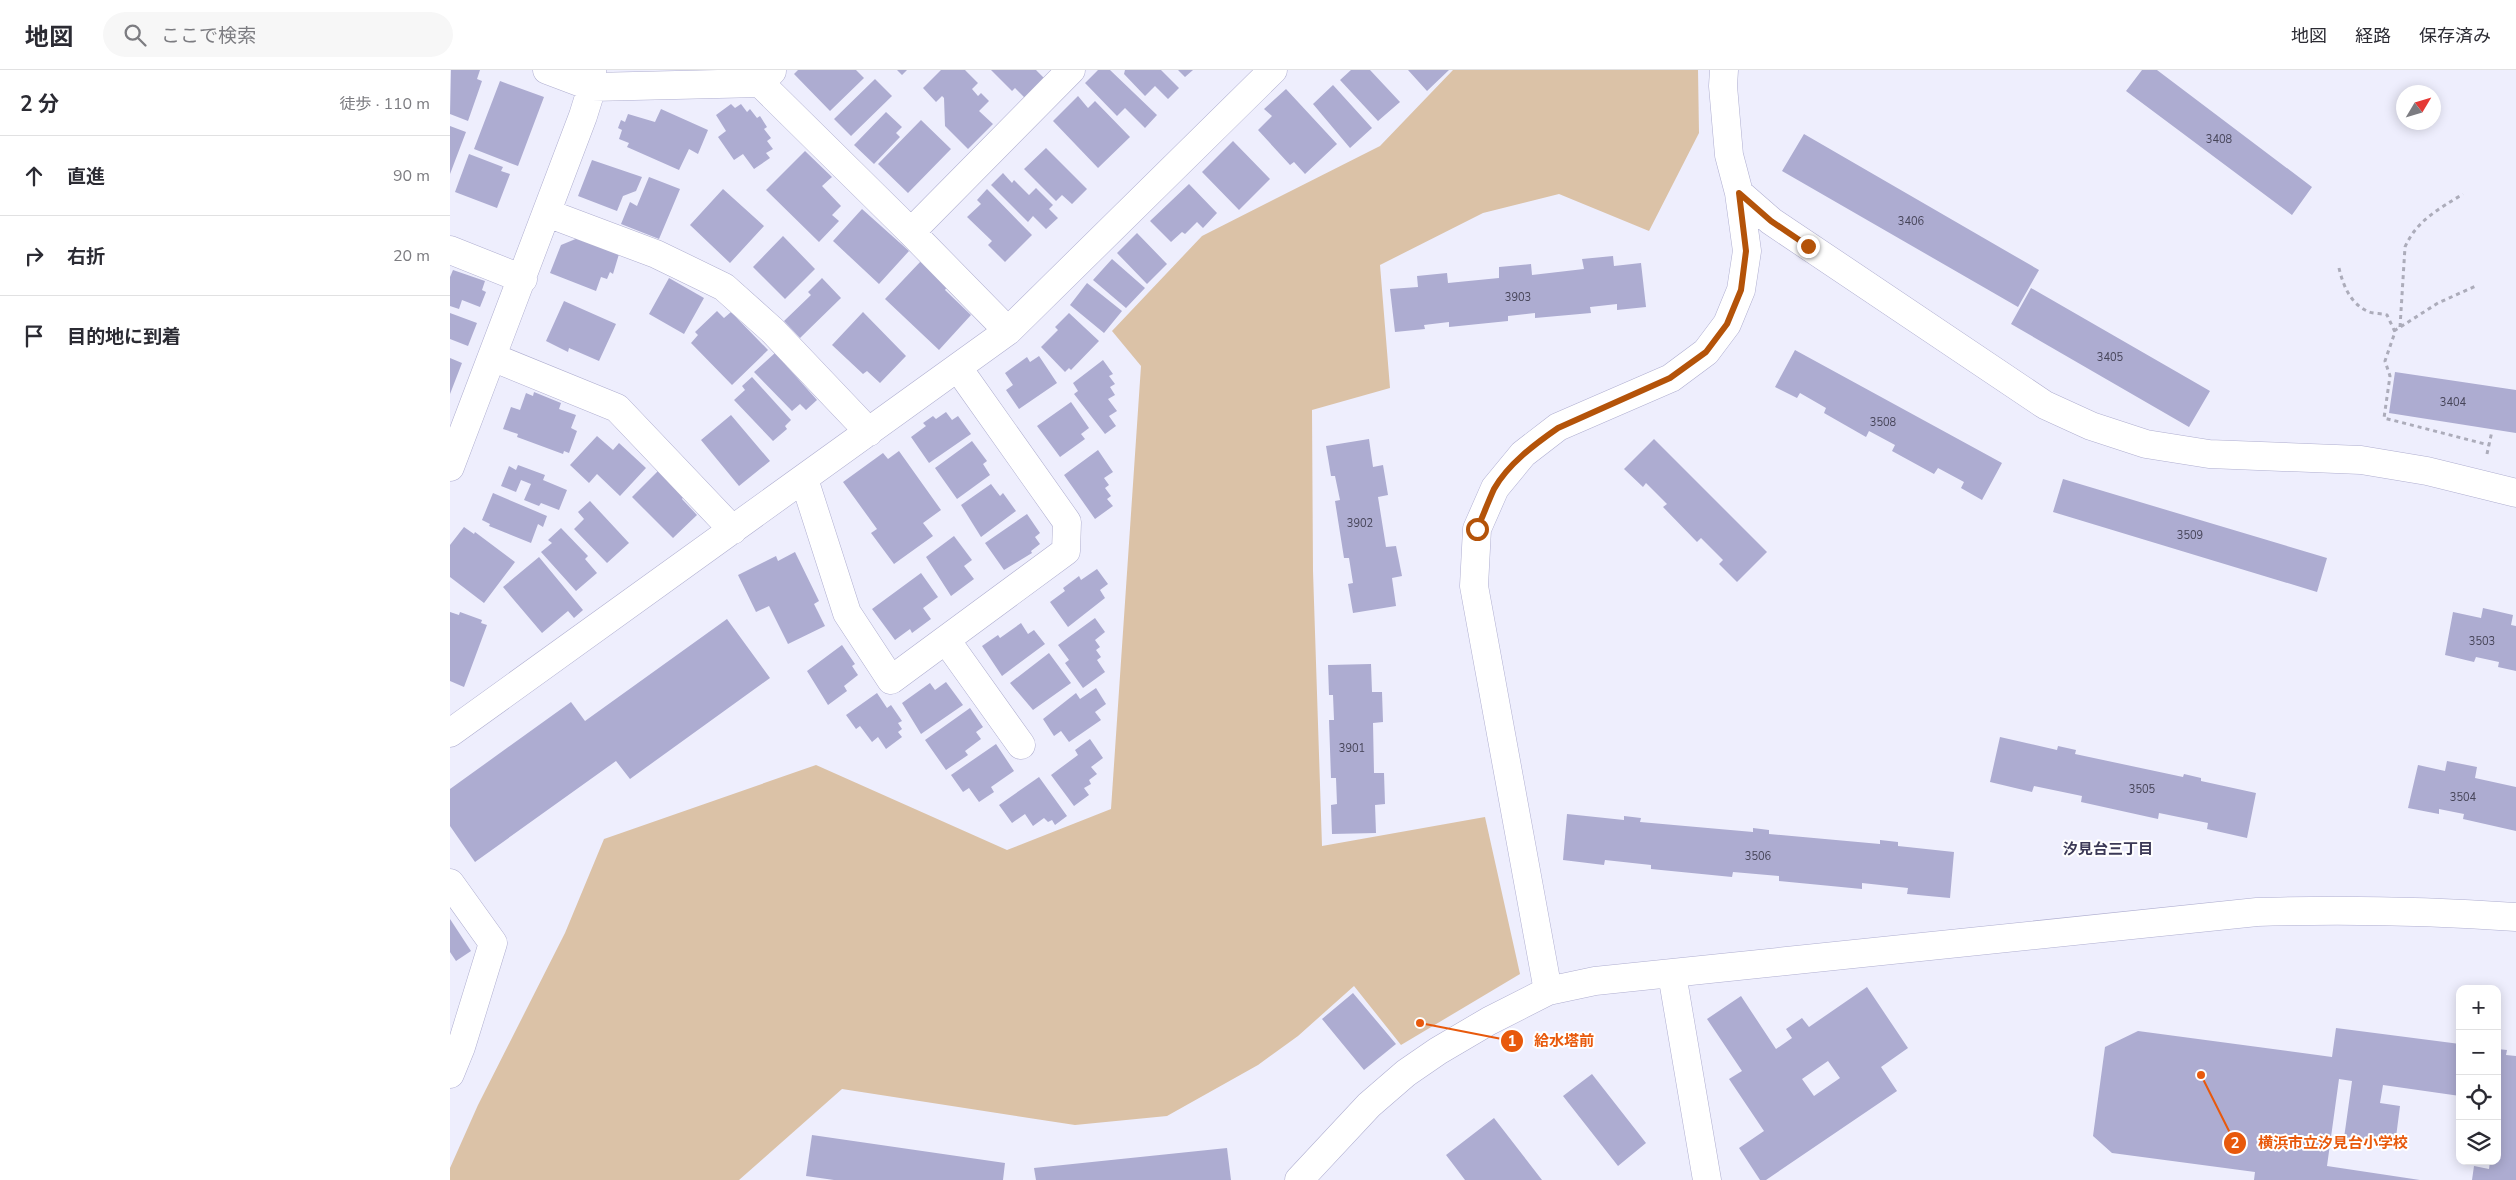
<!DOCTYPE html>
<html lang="ja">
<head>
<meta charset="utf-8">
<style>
	:root { --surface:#fff; --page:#f7f7f7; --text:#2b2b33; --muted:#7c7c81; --line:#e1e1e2 }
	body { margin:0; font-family:"Nunito Sans","Noto Sans JP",sans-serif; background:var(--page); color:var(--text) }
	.controls { position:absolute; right:15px; bottom:15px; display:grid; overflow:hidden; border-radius:10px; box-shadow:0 2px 12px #0003 }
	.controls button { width:45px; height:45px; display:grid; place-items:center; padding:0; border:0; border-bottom:1px solid var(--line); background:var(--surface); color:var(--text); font:25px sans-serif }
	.compass { position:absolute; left:1946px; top:15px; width:45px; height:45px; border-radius:50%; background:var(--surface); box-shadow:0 2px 12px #0003; rotate:52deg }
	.stop { position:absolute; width:15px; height:15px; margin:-11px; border:4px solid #b45309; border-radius:50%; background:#fff }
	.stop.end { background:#b45309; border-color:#fff; box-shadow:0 1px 5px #0008 }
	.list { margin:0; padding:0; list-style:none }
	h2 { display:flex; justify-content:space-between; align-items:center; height:65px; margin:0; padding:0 20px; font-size:21px }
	h2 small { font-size:16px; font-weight:400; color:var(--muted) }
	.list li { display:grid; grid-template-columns:32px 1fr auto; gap:15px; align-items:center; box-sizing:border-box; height:80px; padding:0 20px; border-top:1px solid var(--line) }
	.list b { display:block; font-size:19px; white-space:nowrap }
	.list em { font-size:16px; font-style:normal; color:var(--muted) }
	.icon { flex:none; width:28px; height:28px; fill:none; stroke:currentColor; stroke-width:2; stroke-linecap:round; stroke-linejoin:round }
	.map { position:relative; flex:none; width:2066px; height:1110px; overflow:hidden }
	header { display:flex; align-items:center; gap:30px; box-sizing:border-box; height:70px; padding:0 25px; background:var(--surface); border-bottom:1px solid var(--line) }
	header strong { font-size:24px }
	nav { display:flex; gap:28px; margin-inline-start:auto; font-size:18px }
	.search { width:350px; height:45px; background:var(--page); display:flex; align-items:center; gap:12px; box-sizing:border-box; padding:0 18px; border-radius:28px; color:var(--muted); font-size:19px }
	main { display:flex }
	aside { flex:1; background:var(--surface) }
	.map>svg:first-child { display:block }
	.green { fill:#dbc2a7 }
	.building { fill:#adacd1; fill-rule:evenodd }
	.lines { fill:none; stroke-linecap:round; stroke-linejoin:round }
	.minor-casing { stroke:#afaed0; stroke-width:29 }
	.path { stroke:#acacba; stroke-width:3; stroke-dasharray:4 4; stroke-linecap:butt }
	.minor { stroke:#fff; stroke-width:28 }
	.route { stroke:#b45309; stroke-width:6 }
	.labels { text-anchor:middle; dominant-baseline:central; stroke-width:4; stroke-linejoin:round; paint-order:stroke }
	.number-label { font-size:11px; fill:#464458 }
	.neighbourhood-label { font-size:15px; font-weight:bold; fill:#3b3956; stroke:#fff }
	.leader { fill:none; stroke:#e8590c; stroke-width:2 }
	.callout-dot { fill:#e8590c; stroke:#fff; stroke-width:2 }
	.mark-label { font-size:15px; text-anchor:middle; font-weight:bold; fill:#fff }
	.callout-label { font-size:15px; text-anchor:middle; font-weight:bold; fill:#e8590c; stroke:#fff; stroke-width:4; stroke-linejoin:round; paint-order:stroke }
</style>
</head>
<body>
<header>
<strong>地図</strong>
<div class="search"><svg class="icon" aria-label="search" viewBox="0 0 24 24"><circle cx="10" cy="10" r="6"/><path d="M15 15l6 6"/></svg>ここで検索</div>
<nav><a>地図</a><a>経路</a><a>保存済み</a></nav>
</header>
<main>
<aside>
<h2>2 分<small>徒歩 · 110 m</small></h2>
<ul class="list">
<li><svg class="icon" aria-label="ahead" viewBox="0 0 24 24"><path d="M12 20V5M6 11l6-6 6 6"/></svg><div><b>直進</b></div><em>90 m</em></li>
<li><svg class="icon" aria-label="right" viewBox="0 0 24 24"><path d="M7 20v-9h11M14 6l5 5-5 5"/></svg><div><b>右折</b></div><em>20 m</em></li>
<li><svg class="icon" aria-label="arrive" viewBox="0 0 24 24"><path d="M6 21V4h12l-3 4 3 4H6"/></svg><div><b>目的地に到着</b></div></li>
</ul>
</aside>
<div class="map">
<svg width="2066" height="1110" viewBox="0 0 2066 1110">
	<rect width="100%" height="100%" fill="#eeeefd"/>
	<path class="green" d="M 1003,0 L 1248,0 L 1249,63 L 1199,161 L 1109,124 L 1033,143 L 930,195 L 940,318 L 862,340 L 863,501 L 872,776 L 1035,747 L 1070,904 L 951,975 L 904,916 L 848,966 L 808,995 L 717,1046 L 625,1055 L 392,1019 L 289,1110 L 0,1110 L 0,1098 L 28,1035 L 115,863 L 154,769 L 366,695 L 557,780 L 661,739 L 691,296 L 662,261 L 752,166 L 930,76 Z"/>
	<path class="building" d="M 1,0 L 30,0 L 27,9 L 32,11 L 18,51 L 0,44 Z
		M 348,0 L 406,0 L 414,8 L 380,41 L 344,4 Z
		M 447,0 L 457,0 L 452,5 Z
		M 491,0 L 515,0 L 528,13 L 522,19 L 528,26 L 531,23 L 539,31 L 529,41 L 543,54 L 518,79 L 495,56 L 494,28 L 492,26 L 486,32 L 473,18 Z
		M 541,0 L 586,0 L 596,10 L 576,29 L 565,18 L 562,21 Z
		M 648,0 L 660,0 L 707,45 L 695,58 L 675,38 L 667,46 L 635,13 Z
		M 675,0 L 711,0 L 729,18 L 718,29 L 705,16 L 695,26 L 674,4 Z
		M 728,0 L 743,0 L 735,7 Z
		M 901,0 L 920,0 L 950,32 L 928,51 L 890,10 Z
		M 958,0 L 999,0 L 977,21 Z
		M 1692,0 L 1707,0 L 1862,117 L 1842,145 L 1676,21 Z
		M 425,9 L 442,26 L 401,66 L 384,49 Z
		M 50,11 L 94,27 L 68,96 L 24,79 Z
		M 883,15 L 922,58 L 900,78 L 863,34 Z
		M 836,19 L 887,74 L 855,104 L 844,92 L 840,95 L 808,60 L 822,46 L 814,39 Z
		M 628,26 L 638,38 L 645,31 L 680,67 L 648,98 L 603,51 Z
		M 281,34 L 285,38 L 291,34 L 297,42 L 300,39 L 307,48 L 310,46 L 317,57 L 314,59 L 321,68 L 317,71 L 323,79 L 316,83 L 320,88 L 304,99 L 293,84 L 284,90 L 268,67 L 276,61 L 266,45 Z
		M 211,39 L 258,60 L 248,84 L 239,79 L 229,100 L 177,77 L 179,73 L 169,69 L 172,60 L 168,58 L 171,50 L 175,52 L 178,44 L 205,52 Z
		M 436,42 L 452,57 L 446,63 L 450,67 L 424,94 L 404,75 Z
		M 471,50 L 501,79 L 458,123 L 428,94 Z
		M 0,56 L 16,62 L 0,104 Z
		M 1354,64 L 1589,200 L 1568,237 L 1332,101 Z
		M 783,71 L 820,109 L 789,140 L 752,102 Z
		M 596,78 L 637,119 L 622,134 L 612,125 L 606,131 L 574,99 Z
		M 355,81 L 382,107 L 372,116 L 391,136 L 382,145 L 389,151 L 369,172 L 316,120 Z
		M 19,84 L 53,97 L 51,101 L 60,104 L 47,138 L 5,122 Z
		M 142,90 L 192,107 L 186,121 L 173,126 L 167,141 L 128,126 Z
		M 553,103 L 562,113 L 564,110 L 579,125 L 586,118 L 603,135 L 599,139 L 608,148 L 596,159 L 583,146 L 578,152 L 541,115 Z
		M 199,107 L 230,119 L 209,169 L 171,154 L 180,132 L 187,136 Z
		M 739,114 L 767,143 L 753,158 L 747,152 L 735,164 L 732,162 L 721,172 L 700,151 Z
		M 273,119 L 314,156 L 280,193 L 240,155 Z
		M 537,119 L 582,165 L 555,192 L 538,175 L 542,171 L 517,147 L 531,134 L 527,130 Z
		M 412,139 L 459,181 L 429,214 L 383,171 Z
		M 687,163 L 717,194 L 697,214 L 667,183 Z
		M 333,166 L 365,199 L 335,229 L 303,197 Z
		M 128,168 L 169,184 L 163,204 L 160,202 L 157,209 L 151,207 L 146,221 L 100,203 L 111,175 Z
		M 1163,186 L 1164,196 L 1191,193 L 1196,237 L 1167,240 L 1167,234 L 1140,237 L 1141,243 L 1085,248 L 1085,243 L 1058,246 L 1058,251 L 999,257 L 999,252 L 974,255 L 975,259 L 945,262 L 940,219 L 968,217 L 967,206 L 997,203 L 998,213 L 1049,208 L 1049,197 L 1081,194 L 1082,205 L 1134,199 L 1132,189 Z
		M 662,189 L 695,218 L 676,238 L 643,210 Z
		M 471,191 L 497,217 L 495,220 L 521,245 L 489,280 L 435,229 Z
		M 3,200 L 35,211 L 32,220 L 36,222 L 30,237 L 12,230 L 9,239 L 0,236 L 0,207 Z
		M 219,208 L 254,228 L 234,264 L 199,244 Z
		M 372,208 L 391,228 L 350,268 L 334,251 L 361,225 L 358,222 Z
		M 637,213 L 672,241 L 654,263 L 620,235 Z
		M 1581,218 L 1760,321 L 1739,357 L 1561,254 Z
		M 114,231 L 166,254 L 149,291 L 119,278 L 118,282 L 96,271 Z
		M 267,241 L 274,248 L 281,242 L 318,280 L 282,315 L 241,273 L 248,265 L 245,262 Z
		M 413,242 L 456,286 L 430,313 L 417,301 L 413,304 L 382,275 Z
		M 0,243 L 27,253 L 18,276 L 0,269 Z
		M 619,243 L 649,271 L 621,300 L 619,298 L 615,302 L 591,277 L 608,260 L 605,257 Z
		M 1345,280 L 1552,393 L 1532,430 L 1511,418 L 1514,412 L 1488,398 L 1484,404 L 1442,381 L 1445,375 L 1419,361 L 1416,367 L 1374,343 L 1376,338 L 1350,323 L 1347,328 L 1325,317 Z
		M 325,283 L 367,330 L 356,340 L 350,334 L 342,341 L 304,302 Z
		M 589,286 L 607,313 L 569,339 L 556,320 L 563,315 L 555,303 L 577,287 L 580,292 Z
		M 0,288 L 12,293 L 0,324 Z
		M 653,290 L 663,304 L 659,306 L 665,314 L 660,317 L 665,325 L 658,329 L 667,341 L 659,346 L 666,356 L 655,364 L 624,324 L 628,321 L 623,313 Z
		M 1945,302 L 2066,320 L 2066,363 L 1939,343 Z
		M 302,307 L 341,350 L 335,356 L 337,359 L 323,371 L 284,330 L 295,320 L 292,316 Z
		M 84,322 L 111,333 L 109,339 L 126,345 L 121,358 L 127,361 L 119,383 L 114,381 L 113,384 L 67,367 L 68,364 L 53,359 L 61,337 L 70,340 L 76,323 L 83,326 Z
		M 621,332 L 639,358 L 631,364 L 635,369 L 610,387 L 587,356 Z
		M 496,342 L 502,350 L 508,346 L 521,364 L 479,393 L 461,367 L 476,356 L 473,353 L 483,346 L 486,349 Z
		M 281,345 L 320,391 L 289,416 L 251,370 Z
		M 147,366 L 163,380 L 169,373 L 196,398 L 170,426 L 147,404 L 139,413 L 120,395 Z
		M 919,369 L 923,397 L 933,395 L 938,425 L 928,427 L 936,477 L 946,476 L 952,506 L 942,508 L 946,536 L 903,543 L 898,514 L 903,513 L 899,488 L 894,488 L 885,431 L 890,430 L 885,406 L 881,406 L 876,376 Z
		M 1204,369 L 1317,482 L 1287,512 L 1269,494 L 1273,490 L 1251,468 L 1247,472 L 1213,437 L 1217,434 L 1196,413 L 1193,417 L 1174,399 Z
		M 522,371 L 537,391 L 533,394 L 540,405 L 507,429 L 485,398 Z
		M 648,380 L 663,402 L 654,408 L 659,415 L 655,418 L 661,426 L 657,429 L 663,436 L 645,449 L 614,405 Z
		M 449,381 L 491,440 L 473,453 L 483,466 L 444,494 L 421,463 L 427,459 L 393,412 L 433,383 L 438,389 Z
		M 68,395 L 95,405 L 93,410 L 117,420 L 109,440 L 91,433 L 89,436 L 74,430 L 81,414 L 71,410 L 66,422 L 51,416 L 59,396 L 66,400 Z
		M 209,400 L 234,426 L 232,429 L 247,445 L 223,468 L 182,427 Z
		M 1613,409 L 1877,488 L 1867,522 L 1603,442 Z
		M 541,414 L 550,426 L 553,423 L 566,441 L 531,467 L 511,435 Z
		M 43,423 L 97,446 L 93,457 L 88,454 L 81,473 L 39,456 L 40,454 L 32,450 Z
		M 140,431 L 179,473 L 157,493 L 124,459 L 134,449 L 128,442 Z
		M 577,444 L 590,463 L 585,467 L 590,474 L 581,481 L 582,483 L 554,500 L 535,473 Z
		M 14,457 L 24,464 L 25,462 L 65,492 L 34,533 L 0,507 L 0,475 Z
		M 111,458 L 138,486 L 135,489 L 147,503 L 126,521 L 91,482 L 102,473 L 98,470 Z
		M 504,466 L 522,490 L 514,496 L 524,509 L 501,526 L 476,487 Z
		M 345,482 L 369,531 L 364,534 L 375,556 L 338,574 L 319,536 L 306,542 L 288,505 L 326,486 L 328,491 Z
		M 89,487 L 133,540 L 124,548 L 118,541 L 92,563 L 53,517 Z
		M 647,499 L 658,514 L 650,520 L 655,528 L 618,557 L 600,532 L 615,521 L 613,518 L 629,506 L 631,510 Z
		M 471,503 L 488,527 L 473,538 L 481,549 L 462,563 L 460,559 L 445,570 L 422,539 Z
		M 2033,538 L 2063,545 L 2061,555 L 2066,556 L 2066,601 L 2048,597 L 2049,592 L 2026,587 L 2024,592 L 1995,585 L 2003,542 L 2031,548 Z
		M 0,542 L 9,545 L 10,542 L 32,550 L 31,553 L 37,555 L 14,617 L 0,611 Z
		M 645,548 L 655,562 L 645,570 L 650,577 L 646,580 L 651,587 L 647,590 L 655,602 L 633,618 L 615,593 L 619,590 L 608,575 Z
		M 277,549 L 320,608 L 180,709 L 166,691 L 25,792 L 0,756 L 0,719 L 121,632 L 135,651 Z
		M 571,553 L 578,564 L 584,560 L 595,574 L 552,606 L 532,576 L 548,565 L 550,568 Z
		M 392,575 L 405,594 L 402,596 L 408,605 L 394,616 L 397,621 L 378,635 L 357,601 Z
		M 599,583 L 621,613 L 583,640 L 560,613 Z
		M 921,594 L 922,622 L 932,622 L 933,652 L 923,653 L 924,703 L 934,703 L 935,734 L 925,735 L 926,763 L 882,764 L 881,735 L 887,734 L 886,708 L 881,708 L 879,650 L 884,650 L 883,625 L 879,625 L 878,595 Z
		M 496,612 L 513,635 L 471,664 L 452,633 L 480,613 L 485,620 Z
		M 646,618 L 656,634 L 645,642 L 651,650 L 619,672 L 611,661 L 604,666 L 593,649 L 626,623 L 630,629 Z
		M 427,623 L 437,638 L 441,635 L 452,651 L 448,653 L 452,659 L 448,662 L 452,667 L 436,679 L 428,667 L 422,672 L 410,656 L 406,659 L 396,645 Z
		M 520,638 L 533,657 L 526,662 L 531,669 L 515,681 L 518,685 L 496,700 L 475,670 Z
		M 1550,667 L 1607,680 L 1608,676 L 1626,680 L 1625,684 L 1733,707 L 1734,704 L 1751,708 L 1751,711 L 1806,723 L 1797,768 L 1757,759 L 1758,753 L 1709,743 L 1708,749 L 1631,732 L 1632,726 L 1584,716 L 1582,722 L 1540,712 Z
		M 640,669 L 653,688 L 641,697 L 647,704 L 639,710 L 641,714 L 634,718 L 639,725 L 624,736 L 601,705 L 628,685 L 625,680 Z
		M 546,674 L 564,701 L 541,717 L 544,722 L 529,732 L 519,718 L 513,722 L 501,705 Z
		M 1997,691 L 2027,697 L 2025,708 L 2066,717 L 2066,761 L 2013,749 L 2014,744 L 1989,739 L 1989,744 L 1958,738 L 1968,695 L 1995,701 Z
		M 589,707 L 617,746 L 605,755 L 602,750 L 598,752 L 594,748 L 583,756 L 575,744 L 562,753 L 549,735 Z
		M 1117,744 L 1174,750 L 1174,746 L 1191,748 L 1190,752 L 1303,762 L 1303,758 L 1319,760 L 1319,764 L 1430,774 L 1430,770 L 1448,772 L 1448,776 L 1504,782 L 1500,828 L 1457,824 L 1458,818 L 1412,813 L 1412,819 L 1329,811 L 1329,806 L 1283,802 L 1282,807 L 1201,799 L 1201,795 L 1155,790 L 1154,795 L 1113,790 Z
		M 0,849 L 21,881 L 6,891 L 0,882 Z
		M 1417,917 L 1458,978 L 1431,997 L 1447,1021 L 1316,1110 L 1310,1110 L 1289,1078 L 1314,1061 L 1279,1009 L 1292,1001 L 1257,949 L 1291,926 L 1326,979 L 1342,968 L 1336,959 L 1352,948 L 1359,957 ZM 1378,991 L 1390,1008 L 1364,1026 L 1352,1009 Z
		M 903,923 L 946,974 L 914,1000 L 872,949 Z
		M 1886,958 L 2010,974 L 2010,1026 L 1933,1015 L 1930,1033 L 1950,1036 L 1945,1075 L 1894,1068 L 1902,1011 L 1889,1009 L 1877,1096 L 1970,1110 L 1804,1110 L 1805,1102 L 1662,1083 L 1643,1066 L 1655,977 L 1688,961 L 1882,987 Z
		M 2047,979 L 2057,980 L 2056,985 L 2066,986 L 2066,1110 L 2022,1110 L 2024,1096 L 2039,1099 L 2040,1091 L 2047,1091 Z
		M 1142,1004 L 1196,1073 L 1168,1096 L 1113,1026 Z
		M 1044,1048 L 1092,1110 L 1015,1110 L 996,1085 Z
		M 362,1065 L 555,1093 L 553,1110 L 384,1110 L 356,1106 Z
		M 777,1078 L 781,1110 L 586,1110 L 584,1098 Z"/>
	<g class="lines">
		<defs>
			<path id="minor" d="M 97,0 L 142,17 L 310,13 L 322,1
				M 310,13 L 461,162 L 621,0
				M 1289,123 L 1321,151 L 1595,335 L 1641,356 L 1696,374 L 1759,384 L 1911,390 L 1977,401 L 2066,423
				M 97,143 L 206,184 L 274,217 L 322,260 L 419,362
				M 461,162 L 558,261
				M 0,180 L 73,209
				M 42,287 L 167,338 L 283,460
				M 0,397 L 133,46 L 142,17 L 142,0
				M 354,409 L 397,543 L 441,610 L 616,481 L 617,452 L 508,298
				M 496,570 L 571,675
				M 0,663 L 558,261 L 823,0
				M 0,813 L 43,873 L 11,977 L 0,1004
				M 1222,904 L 1257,1110
				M 1098,921 L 1024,516 L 1027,459 L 1045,418 L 1073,384 L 1108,357 L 1221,308 L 1256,282 L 1277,254 L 1291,220 L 1297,181 L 1289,123 L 1279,85 L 1273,16 L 1274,0
				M 849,1110 L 919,1035 L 956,1003 L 988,981 L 1039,951 L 1098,921 L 1145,911 L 1807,842 C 1894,839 1980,841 2066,847"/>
		</defs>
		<use href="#minor" class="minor-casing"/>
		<path class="path" d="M 1889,198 C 1893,215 1900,233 1917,241 C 1922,244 1931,243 1937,245 L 1945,262 L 1935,291 L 1940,306 L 1934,348 L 2039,375
			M 1950,257 L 1955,177 C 1967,150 1989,139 2013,124
			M 1944,261 L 1988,233 L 2028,215
			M 2037,384 L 2042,361"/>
		<use href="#minor" class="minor"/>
	</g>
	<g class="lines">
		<path class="route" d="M 1027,459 C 1033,446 1038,432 1044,419 C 1058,394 1085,374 1108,358 L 1220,308 L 1256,282 L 1277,254 L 1291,220 L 1296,181 L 1289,123 L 1321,151 L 1358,176"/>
	</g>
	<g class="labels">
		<g class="number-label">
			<text x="1769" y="69">3408</text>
			<text x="1461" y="151">3406</text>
			<text x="1068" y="227">3903</text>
			<text x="1660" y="287">3405</text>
			<text x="2003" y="332">3404</text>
			<text x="1433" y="352">3508</text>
			<text x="910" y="453">3902</text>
			<text x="1740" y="465">3509</text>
			<text x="2032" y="571">3503</text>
			<text x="902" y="678">3901</text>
			<text x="1692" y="719">3505</text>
			<text x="2013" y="727">3504</text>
			<text x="1308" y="786">3506</text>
		</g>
		<g class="neighbourhood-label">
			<text x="1658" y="779">汐見台三丁目</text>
		</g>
	</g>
	<path class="leader" d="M970 953L1062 971M1751 1005L1785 1073"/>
	<g class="callout-dot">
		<circle cx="970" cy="953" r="5"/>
		<circle cx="1751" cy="1005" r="5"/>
		<circle cx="1062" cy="971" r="12"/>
		<circle cx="1785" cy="1073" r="12"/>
	</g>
	<g class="mark-label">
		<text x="1062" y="976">1</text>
		<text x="1785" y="1078">2</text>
	</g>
	<g class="callout-label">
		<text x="1114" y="976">給水塔前</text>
		<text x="1883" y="1078">横浜市立汐見台小学校</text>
	</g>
</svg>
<div class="controls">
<button>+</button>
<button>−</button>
<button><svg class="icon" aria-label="locate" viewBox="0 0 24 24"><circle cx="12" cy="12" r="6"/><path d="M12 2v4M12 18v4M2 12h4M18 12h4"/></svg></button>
<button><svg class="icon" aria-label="layers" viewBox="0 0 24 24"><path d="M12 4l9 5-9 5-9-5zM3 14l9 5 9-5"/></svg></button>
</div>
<svg class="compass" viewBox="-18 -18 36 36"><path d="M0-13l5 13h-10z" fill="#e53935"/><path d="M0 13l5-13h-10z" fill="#7c7c81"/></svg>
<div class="stop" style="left:1027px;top:459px"></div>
<div class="stop end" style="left:1358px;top:176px"></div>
</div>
</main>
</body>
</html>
